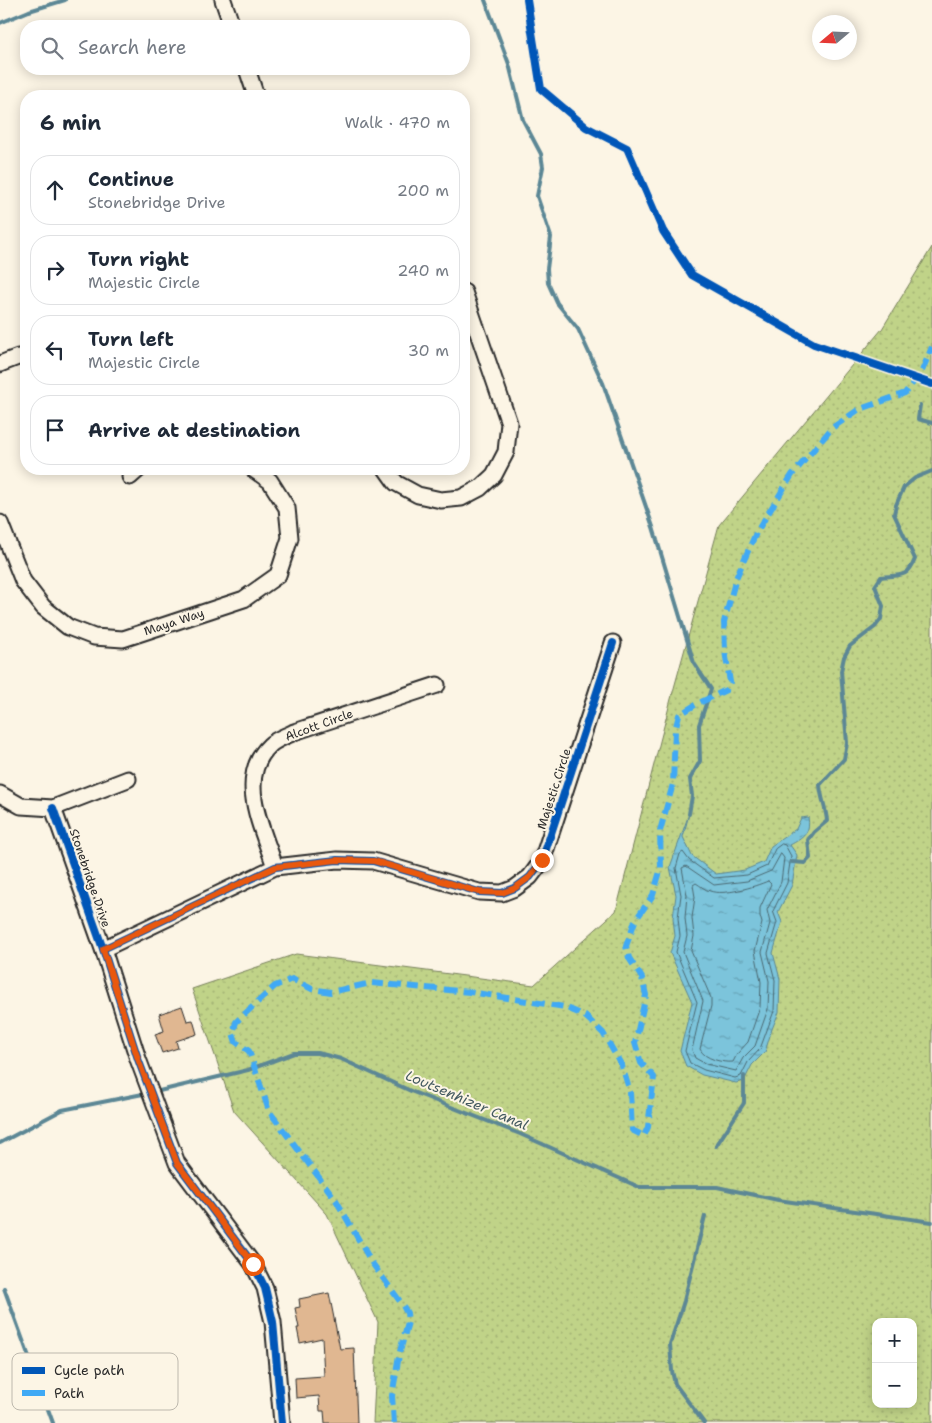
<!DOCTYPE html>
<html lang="en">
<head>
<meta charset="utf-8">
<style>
	:root { --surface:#fff; --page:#f6f6f7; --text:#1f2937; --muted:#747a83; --line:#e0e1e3 }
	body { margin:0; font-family:"Shantell Sans",sans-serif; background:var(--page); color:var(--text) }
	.controls { position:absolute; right:15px; bottom:15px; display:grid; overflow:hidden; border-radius:10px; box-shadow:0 2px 12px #0003 }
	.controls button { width:45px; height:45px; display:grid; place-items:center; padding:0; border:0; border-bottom:1px solid var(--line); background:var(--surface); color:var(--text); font:25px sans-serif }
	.compass { position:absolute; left:812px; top:15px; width:45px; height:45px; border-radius:50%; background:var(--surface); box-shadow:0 2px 12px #0003; rotate:251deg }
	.stop { position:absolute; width:15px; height:15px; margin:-11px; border:4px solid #ea580c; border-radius:50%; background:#fff }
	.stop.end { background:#ea580c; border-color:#fff; box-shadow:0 1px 5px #0008 }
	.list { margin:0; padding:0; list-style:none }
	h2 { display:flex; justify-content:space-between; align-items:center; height:65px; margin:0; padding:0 20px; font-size:21px }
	h2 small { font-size:16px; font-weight:400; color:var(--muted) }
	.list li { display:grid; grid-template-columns:32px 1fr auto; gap:15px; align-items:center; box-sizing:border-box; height:70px; margin:0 10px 10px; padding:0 10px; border:1px solid var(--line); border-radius:20px }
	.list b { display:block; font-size:19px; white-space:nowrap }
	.list p { margin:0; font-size:16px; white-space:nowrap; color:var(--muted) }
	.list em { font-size:16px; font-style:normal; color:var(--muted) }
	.icon { flex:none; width:28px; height:28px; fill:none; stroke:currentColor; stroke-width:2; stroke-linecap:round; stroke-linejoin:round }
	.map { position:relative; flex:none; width:932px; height:1423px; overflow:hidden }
	.search { position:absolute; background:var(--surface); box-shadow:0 2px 12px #0003; left:20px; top:20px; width:450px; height:55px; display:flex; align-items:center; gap:12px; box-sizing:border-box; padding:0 18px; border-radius:20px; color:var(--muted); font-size:19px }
	.panel { position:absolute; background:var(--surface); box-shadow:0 2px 12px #0003; left:20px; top:90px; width:450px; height:385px; border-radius:20px }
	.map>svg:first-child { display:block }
	.grass { fill:url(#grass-dots); stroke:#767f5a; fill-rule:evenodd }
	.water { fill:url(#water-ripples); stroke:#5b8795 }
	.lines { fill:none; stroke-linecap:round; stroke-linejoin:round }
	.shore { stroke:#4b6871; stroke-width:1 }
	.stream { stroke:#5b8795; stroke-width:4 }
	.building { fill:#e0b791; stroke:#2b2b2b }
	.minor-casing { stroke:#2b2b2b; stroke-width:19 }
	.minor { stroke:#fcf5e5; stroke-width:15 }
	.quiet { stroke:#3fa9f5; stroke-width:6; stroke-dasharray:12 6; stroke-linecap:butt }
	.cycleway-casing { stroke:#fcf5e5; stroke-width:11 }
	.cycleway { stroke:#0057b8; stroke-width:8 }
	.route { stroke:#ea580c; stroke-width:6 }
	.labels { text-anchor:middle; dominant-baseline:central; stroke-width:4; stroke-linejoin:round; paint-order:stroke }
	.street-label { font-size:12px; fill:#2b2b2b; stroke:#fcf5e5 }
	.water-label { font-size:14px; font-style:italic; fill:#435960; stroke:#fcf5e5 }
	.key { fill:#fcf5e5; stroke:#bdb8ad; stroke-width:1 }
	.key-label { font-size:14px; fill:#2b2b2b }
</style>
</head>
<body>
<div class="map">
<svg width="932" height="1423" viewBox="0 0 932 1423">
	<defs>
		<pattern id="grass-dots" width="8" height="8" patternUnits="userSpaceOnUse" patternTransform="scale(1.25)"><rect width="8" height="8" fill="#c0d388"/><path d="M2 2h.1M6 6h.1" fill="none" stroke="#a5b576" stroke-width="1.8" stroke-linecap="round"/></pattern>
		<pattern id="water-ripples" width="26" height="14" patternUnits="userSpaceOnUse" patternTransform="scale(1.25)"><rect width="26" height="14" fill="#7bc4db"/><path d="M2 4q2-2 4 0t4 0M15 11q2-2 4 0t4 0" fill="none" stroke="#659fb2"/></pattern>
	</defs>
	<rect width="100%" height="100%" fill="#fcf5e5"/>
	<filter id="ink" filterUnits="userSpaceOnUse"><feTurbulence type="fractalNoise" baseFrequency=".02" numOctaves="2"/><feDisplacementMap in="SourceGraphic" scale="10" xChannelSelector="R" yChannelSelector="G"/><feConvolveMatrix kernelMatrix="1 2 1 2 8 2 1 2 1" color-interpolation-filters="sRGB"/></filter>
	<g filter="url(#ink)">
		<path class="grass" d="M 932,247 L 932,1423 L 373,1423 L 378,1322 L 327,1214 L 234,1111 L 192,989 L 296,954 L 534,985 L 616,911 L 671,699 L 719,525 L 882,329 ZM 876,1322 L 913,1322 L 913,1404 L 876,1404 Z"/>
		<path class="water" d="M 689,814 L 683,837 L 692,856 L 716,874 L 745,870 L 764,862 L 771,846 L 796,829 L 801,818 L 808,817 C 811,833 803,838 790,845 L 797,855 L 792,885 L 778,912 L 782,922 L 773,953 L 780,979 L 779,1012 L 772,1029 L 765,1052 L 752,1065 L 744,1081 L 736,1083 L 702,1075 L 686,1066 L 680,1051 L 692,1002 L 670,953 L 675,936 L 673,918 L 676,895 L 670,867 Z"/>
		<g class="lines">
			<path class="shore" d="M 782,844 L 785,845 L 791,856 L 787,883 L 773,911 L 777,922 L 768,953 L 775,980 L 774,1011 L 760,1049 L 748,1062 L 741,1076 L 735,1078 L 704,1070 L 690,1063 L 685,1051 L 697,1002 L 676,952 L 680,936 L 678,918 L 681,895 L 676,868 L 680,854 L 683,852 L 689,860 L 714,878 L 747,875 L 767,866 L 775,849 Z
				M 781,854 L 784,858 L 781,882 L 767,910 L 770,923 L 762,952 L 769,981 L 768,1009 L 755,1046 L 743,1058 L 736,1071 L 706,1064 L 695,1058 L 692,1050 L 703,1001 L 683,952 L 687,936 L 685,918 L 687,895 L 682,868 L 686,866 L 714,885 L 747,881 L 771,871 Z
				M 768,881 L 771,884 L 760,908 L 760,916 L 762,923 L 755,951 L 761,982 L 760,1007 L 748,1042 L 737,1054 L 733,1062 C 723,1063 704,1059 700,1049 L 711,1006 L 711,998 L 691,951 L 694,936 L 692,918 L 695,897 L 693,885 L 696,883 C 701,886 705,890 710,891 C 724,896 754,887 768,881 Z"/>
			<path class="stream" d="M 485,0 L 509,64 L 523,120 L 541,154 L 543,167 L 537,196 L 551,237 L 547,269 L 548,283 L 557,303 L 578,329 L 603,383 L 653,527 L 694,663 L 711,689 L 699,725 L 700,761 L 690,779 L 692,796 L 689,814
				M 0,23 L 29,11 L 65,0
				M 920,405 L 918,419 L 932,423
				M 792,862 L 805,863 L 810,858 L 808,840 L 814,832 L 827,821 C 826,808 821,798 820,785 L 844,759 L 847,743 L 841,671 L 844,657 L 850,646 L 875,627 L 881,619 L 883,606 L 875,586 L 881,577 C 900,575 908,578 915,559 L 894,514 L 896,505 L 904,487 L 915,478 L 932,471
				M 155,1092 L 248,1070 L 294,1053 L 318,1053 L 341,1059 L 413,1092 L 520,1134 L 639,1187 L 717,1187 L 778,1200 L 932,1222
				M 0,1143 L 62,1110 L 148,1093
				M 716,1146 L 744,1103 L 744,1076
				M 4,1288 L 53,1423
				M 704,1423 L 675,1384 L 672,1371 L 670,1344 L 684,1301 L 705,1216"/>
		</g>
		<path class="building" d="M 182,1006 L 187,1021 L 193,1020 L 197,1034 L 176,1041 L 178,1048 L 162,1053 L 155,1034 L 164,1031 L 159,1014 Z
			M 329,1293 L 340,1349 L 354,1348 L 357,1423 L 325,1423 L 324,1411 L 320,1411 L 319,1396 L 296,1398 L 295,1378 L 324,1376 L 322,1338 L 300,1343 L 297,1328 L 299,1328 L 295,1308 L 300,1307 L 299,1299 Z"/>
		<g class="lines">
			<defs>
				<path id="minor" d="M 223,0 L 232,26
					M 247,69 L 256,96
					M 0,364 L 18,357 L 26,357
					M 386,469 L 396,483 L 418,495 L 441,500 L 461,498 L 480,488 L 494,475 L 506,452 L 509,423 L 464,292
					M 130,477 L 139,469
					M 0,523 L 23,581 L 43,607 L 68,627 L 94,637 L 123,639 L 244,599 L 278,575 L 290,538 L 287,508 L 270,481 L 253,469
					M 0,794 L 21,806 L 53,808 L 128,779
					M 53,808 L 103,949 L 138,1059 L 177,1163 L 253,1264 L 265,1288 L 273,1322 L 282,1423
					M 275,867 C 263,829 235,778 270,745 C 276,739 287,736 294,732 L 437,685
					M 103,949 L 275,867 L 337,860 L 373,861 L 479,892 L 502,893 L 515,888 L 530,877 L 542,861 L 613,643"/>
			</defs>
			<use href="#minor" class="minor-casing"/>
			<use href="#minor" class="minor"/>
			<path class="quiet" d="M 394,1423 L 392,1396 L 399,1355 L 408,1322 L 407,1313 L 402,1304 L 372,1263 L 336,1200 L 269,1111 L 249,1051 L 236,1042 L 233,1033 L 236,1022 L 275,986 L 292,979 L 312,989 L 331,992 L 371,983 L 470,992 L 565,1007 L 585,1016 L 603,1033 L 622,1066 L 630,1092 L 632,1130 L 644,1136 L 648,1127 L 654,1077 L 641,1063 L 635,1043 L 646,995 L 642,978 L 629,958 L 626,946 L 635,921 L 653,895 L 661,868 L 660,831 L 673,784 L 675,730 L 679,715 L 695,705 L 726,690 L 730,682 L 725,651 L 724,622 L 736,578 L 756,533 L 792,475 L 832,428 L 858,410 L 905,393 L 922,371 L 932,347"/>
			<defs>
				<path id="cycleway" d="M 527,0 L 541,89 L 586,127 L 627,148 L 663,231 L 692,275 L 814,344 L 932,384
					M 53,808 L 103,949 L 138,1059 L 177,1163 L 253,1264 L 265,1288 L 273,1322 L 282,1423
					M 103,949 L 275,867 L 337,860 L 373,861 L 479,892 L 502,893 L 515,888 L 530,877 L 542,861 L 613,643"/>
			</defs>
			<use href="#cycleway" class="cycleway-casing"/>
			<use href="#cycleway" class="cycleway"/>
		</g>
	</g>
	<g class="lines" filter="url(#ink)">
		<path class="route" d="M 253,1264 L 177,1163 L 138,1059 L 103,949 L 275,867 L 337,860 L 374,861 L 479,892 L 502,893 L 515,888 L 530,877 L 542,860"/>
	</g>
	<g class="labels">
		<g class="street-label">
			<text transform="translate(174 622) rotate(-18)">Maya Way</text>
			<text transform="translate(319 725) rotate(-20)">Alcott Circle</text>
			<text transform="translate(554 789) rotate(-72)">Majestic Circle</text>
			<text transform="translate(90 878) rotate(71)">Stonebridge Drive</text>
		</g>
		<g class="water-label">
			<text transform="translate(467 1100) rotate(23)">Loutsenhizer Canal</text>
		</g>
	</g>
	<rect x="12" y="1353" width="166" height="57" rx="8" class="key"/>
	<rect x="22" y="1367" width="23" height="7" fill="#0057b8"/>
	<rect x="22" y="1390" width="23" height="6" fill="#3fa9f5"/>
	<g class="key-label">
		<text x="54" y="1375">Cycle path</text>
		<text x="54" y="1398">Path</text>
	</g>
</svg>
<div class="controls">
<button>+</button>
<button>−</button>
</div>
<svg class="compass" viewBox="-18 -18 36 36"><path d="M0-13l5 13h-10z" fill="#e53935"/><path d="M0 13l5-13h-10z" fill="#747a83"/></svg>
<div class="stop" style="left:253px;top:1264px"></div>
<div class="stop end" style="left:542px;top:860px"></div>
<div class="search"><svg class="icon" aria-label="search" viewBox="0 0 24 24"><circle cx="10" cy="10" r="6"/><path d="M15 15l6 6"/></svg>Search here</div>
<section class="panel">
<h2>6 min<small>Walk · 470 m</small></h2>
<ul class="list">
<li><svg class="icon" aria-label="ahead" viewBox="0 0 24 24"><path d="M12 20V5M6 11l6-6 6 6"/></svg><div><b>Continue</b><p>Stonebridge Drive</p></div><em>200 m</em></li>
<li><svg class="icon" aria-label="right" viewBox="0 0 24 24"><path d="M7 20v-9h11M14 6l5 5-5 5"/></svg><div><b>Turn right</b><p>Majestic Circle</p></div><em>240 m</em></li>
<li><svg class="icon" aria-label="left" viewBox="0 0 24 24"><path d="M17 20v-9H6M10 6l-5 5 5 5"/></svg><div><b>Turn left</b><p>Majestic Circle</p></div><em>30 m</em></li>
<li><svg class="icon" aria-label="arrive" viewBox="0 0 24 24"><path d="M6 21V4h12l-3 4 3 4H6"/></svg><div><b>Arrive at destination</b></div></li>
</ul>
</section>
</div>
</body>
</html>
